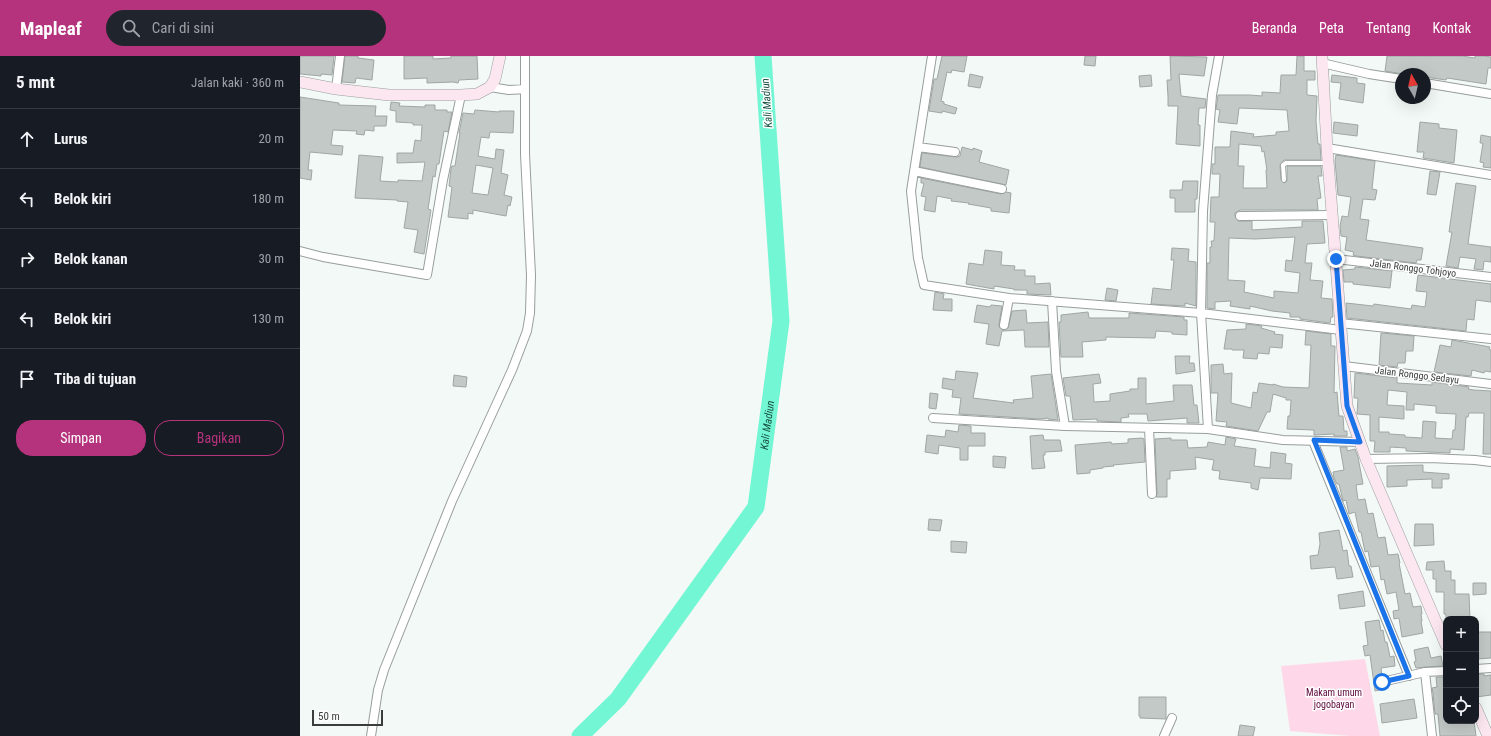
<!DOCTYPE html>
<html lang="id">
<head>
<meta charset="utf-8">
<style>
	:root { --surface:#171b24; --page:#20242c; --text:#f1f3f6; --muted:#9ea1a6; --line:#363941; --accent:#b5337c }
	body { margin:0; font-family:"Roboto Condensed",sans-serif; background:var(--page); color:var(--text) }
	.controls { position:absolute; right:12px; bottom:12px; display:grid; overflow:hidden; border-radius:8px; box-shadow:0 4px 16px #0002 }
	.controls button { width:36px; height:36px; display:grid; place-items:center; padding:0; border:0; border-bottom:1px solid var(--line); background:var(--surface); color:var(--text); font:20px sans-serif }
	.compass { position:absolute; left:1095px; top:12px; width:36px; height:36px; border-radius:50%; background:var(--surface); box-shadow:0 4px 16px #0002; rotate:352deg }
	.scale { position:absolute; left:12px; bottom:10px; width:71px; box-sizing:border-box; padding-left:4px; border:2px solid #3a3d3c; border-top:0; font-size:11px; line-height:14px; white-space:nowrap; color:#3a3d3c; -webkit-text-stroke:3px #fff; paint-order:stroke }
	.stop { position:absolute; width:12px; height:12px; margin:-9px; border:3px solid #1a73e8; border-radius:50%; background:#fff }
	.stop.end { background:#1a73e8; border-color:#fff; box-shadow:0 1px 4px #0008 }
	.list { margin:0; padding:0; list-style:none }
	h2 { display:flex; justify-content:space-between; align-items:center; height:52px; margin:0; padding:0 16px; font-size:17px }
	h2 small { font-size:13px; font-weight:400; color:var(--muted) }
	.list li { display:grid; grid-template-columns:26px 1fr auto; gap:12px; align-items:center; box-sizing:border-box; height:60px; padding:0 16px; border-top:1px solid var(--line) }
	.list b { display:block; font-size:15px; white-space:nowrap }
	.list em { font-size:13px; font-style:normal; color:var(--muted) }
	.actions { display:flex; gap:8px; padding:12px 16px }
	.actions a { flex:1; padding:9px 0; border:1px solid var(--accent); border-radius:16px; text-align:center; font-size:14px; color:var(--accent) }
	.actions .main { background:var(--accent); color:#fff }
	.icon { flex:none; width:22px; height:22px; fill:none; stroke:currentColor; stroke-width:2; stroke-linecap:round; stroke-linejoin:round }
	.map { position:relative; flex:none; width:1191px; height:680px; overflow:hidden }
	header { display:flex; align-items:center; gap:24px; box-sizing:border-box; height:56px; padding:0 20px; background:var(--accent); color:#fff }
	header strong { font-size:19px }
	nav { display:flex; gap:22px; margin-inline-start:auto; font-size:14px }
	.search { width:280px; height:36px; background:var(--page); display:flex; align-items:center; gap:10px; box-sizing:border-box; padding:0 14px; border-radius:22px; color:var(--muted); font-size:15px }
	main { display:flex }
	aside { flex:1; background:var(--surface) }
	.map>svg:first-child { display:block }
	.green { fill:#fed8e8 }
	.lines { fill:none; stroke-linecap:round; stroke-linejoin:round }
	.river { stroke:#73f6d3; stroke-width:17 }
	.building { fill:#c3c9c6; stroke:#a0a6a4; fill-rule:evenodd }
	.lane-casing { stroke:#989e9c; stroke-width:5.5 }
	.street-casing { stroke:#989e9c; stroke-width:10 }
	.secondary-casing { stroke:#989e9c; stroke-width:12 }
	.lane { stroke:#fff; stroke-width:4 }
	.street { stroke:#fff; stroke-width:8 }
	.secondary { stroke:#fce7f0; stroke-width:11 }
	.route { stroke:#1a73e8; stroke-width:5 }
	.labels { text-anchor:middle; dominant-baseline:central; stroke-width:3; stroke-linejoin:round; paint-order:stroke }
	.street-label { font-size:10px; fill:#3a3d3c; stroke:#fff }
	.park-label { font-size:10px; fill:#5c053a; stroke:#fff }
	.water-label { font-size:11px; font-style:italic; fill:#174f41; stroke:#fff }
</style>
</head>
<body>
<header>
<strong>Mapleaf</strong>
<div class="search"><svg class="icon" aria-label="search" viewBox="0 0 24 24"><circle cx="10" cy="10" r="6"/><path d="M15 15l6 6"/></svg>Cari di sini</div>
<nav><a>Beranda</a><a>Peta</a><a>Tentang</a><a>Kontak</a></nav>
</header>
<main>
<aside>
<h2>5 mnt<small>Jalan kaki · 360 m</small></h2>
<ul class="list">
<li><svg class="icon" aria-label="ahead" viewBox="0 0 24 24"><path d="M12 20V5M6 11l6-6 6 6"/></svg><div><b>Lurus</b></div><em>20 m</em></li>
<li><svg class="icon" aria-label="left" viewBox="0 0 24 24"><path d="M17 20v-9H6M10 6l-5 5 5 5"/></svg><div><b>Belok kiri</b></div><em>180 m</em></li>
<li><svg class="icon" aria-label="right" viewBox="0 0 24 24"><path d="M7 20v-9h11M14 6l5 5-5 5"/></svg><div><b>Belok kanan</b></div><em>30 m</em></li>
<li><svg class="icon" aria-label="left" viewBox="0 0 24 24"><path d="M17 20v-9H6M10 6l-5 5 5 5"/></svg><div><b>Belok kiri</b></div><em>130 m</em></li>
<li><svg class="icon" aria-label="arrive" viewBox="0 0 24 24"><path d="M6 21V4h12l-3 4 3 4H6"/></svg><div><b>Tiba di tujuan</b></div></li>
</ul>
<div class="actions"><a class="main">Simpan</a><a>Bagikan</a></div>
</aside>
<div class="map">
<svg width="1191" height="680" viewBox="0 0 1191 680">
	<rect width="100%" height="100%" fill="#f2f9f6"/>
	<path class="green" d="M 1065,603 L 1080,680 L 1050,680 L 990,675 L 981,610 Z"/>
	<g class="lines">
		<path class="river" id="s1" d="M 280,680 L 318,643 L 456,451 L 481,265 L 463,0"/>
	</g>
	<path class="building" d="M 0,0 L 34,0 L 32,19 L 21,18 L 21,20 L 0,18 Z
		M 45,0 L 58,0 L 58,2 L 74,4 L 72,24 L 56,22 L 55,27 L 42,26 Z
		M 104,0 L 133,0 L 133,3 L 151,2 L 151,0 L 177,0 L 178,23 L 159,24 L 158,27 L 153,26 L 127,27 L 127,22 L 104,23 Z
		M 642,0 L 667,0 L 664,16 L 652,14 L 651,17 L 647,16 L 641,45 L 644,46 L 644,48 L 657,52 L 655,58 L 642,55 L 642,57 L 629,55 L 634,23 L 637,23 Z
		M 785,0 L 796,0 L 795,10 L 784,9 Z
		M 870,0 L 907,1 L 904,20 L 879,18 L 881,40 L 906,43 L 905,52 L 899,52 L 898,69 L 900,69 L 900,90 L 876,88 L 878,50 L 868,50 L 868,41 L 867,24 L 871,24 Z
		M 997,0 L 1004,0 L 1004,15 L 1015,15 L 1015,24 L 1007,24 L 1007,39 L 1017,40 L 1016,65 L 1018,88 L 1020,88 L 1021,104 L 984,104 L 980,109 L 981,124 L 984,127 L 987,125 L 987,110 L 1021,110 L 1022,120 L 1018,120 L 1021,142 L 1017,143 L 1018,154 L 940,154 L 935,157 L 935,160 L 938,165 L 952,165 L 952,174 L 1002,171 L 1002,165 L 1023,165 L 1025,187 L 1007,188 L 1005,207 L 1012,207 L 1010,224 L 1023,225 L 1021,242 L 1032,243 L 1033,261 L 1031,261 L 1030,267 L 1000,263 L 1000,261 L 990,261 L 990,257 L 972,255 L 950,250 L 950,253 L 930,250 L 931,245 L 915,246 L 915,253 L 907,252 L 907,207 L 910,207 L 910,191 L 912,191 L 911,185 L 914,185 L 915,166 L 910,166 L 911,141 L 919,141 L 920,118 L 912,118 L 912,108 L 915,108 L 915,91 L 930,91 L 931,75 L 954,78 L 953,81 L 976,79 L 976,76 L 989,75 L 987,54 L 939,52 L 937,68 L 918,66 L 920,54 L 916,53 L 918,39 L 950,39 L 962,40 L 962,36 L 980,37 L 981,19 L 996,19 ZM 939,88 L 961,90 L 962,96 L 964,95 L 967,114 L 966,114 L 967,132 L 943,132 L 944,110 L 938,110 ZM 995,181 L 992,205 L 986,204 L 985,215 L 1000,217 L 998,237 L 974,235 L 974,242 L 944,236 L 945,225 L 928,224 L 929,182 L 955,183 Z
		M 1087,0 L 1162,0 L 1175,2 L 1175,0 L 1183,0 L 1191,1 L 1191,12 L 1188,12 L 1186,28 L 1147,22 L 1146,24 L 1125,21 L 1125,18 L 1103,18 L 1085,15 Z
		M 670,18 L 683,21 L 680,32 L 668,30 Z
		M 851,19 L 852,30 L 840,31 L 839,20 Z
		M 1032,19 L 1057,22 L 1057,27 L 1065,28 L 1063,47 L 1039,43 L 1041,27 L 1031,26 Z
		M 0,41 L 39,47 L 39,49 L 76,50 L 75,60 L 87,60 L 86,70 L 74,70 L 74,75 L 65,74 L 64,79 L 56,78 L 57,75 L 33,74 L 31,89 L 43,90 L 42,99 L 10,96 L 8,114 L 12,114 L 11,124 L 0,122 Z
		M 91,46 L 100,47 L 99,50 L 125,51 L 125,49 L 135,49 L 135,54 L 147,54 L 147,56 L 152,56 L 148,76 L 144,75 L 139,108 L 137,108 L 135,121 L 133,120 L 128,153 L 131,154 L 124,198 L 114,196 L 118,174 L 104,172 L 108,146 L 97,145 L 97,144 L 55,142 L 59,99 L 83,101 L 80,125 L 98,126 L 98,124 L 122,125 L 125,106 L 97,107 L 97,97 L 113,97 L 115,84 L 121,85 L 122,69 L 113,69 L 113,67 L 96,66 L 96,55 L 90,54 Z
		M 175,54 L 199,56 L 199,55 L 214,55 L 213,77 L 190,76 L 189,82 L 181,81 L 178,100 L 195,103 L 196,93 L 204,94 L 201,117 L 208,119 L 204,139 L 212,141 L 210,150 L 208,149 L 206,160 L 173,154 L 173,158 L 168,157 L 168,163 L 148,161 L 152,131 L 149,130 L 151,113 L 152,110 L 155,110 L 160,77 L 159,77 L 163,57 L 174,58 ZM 176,109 L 193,112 L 188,139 L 172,137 Z
		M 1034,66 L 1058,69 L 1057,80 L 1033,77 Z
		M 1120,66 L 1139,68 L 1139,72 L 1157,74 L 1154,107 L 1123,102 L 1124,96 L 1117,96 Z
		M 1181,79 L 1191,81 L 1191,112 L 1183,111 L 1184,107 L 1180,106 L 1183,87 L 1180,87 Z
		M 662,91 L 673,94 L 673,92 L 682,95 L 679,106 L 709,114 L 706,129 L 620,111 L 622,97 L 657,101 L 660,100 Z
		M 1036,99 L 1075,105 L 1072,133 L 1077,134 L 1075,144 L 1063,143 L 1060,163 L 1069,164 L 1066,184 L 1123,192 L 1121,204 L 1117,204 L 1116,207 L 1056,200 L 1053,199 L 1054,196 L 1045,194 L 1047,181 L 1041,180 L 1040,170 L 1042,160 L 1048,161 L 1051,141 L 1038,139 L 1035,105 Z
		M 1130,115 L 1140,116 L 1136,139 L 1127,138 Z
		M 621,122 L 701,138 L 706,136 L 711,137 L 709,157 L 691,155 L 691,152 L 668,148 L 669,147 L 651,145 L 652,143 L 637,140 L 635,156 L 624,154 L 626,141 L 621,140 L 624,127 L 621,127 Z
		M 883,125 L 898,125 L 897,143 L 895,143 L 895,156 L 875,156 L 875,142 L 870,142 L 870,134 L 882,134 Z
		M 1156,127 L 1176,130 L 1168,188 L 1191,191 L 1191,206 L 1184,205 L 1183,214 L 1174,213 L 1176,203 L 1160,201 L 1158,212 L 1146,210 L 1152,176 L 1149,176 Z
		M 872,192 L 889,193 L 888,205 L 896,206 L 896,250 L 885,247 L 885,250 L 851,248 L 853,232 L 871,234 L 874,204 L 871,204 Z
		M 685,194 L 702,196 L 701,209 L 715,210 L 714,214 L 725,214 L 725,220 L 735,220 L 735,228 L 750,227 L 751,239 L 727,238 L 727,234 L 714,234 L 714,233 L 694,230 L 694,233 L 666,228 L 669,207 L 683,209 Z
		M 1055,211 L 1092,215 L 1090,232 L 1053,228 L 1053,226 L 1044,226 L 1043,214 L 1055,213 Z
		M 1118,219 L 1191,228 L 1191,246 L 1176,244 L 1174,264 L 1167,263 L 1166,275 L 1047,262 L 1046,247 L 1073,250 L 1074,248 L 1111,253 L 1112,249 L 1125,251 L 1127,236 L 1116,235 Z
		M 807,232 L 818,234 L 816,245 L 805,244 Z
		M 635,236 L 644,238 L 643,243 L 652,243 L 652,255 L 633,254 Z
		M 677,249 L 690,251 L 691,249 L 702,250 L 699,268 L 699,271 L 703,274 L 708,272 L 712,255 L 726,254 L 727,267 L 748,266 L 749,291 L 725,291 L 724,274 L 702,275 L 699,290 L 686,288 L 689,268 L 674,266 Z
		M 788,256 L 789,262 L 829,262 L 829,257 L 884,261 L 884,264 L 887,264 L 887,279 L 872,278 L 872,276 L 856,275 L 855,282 L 806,281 L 806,284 L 782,286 L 783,301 L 761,301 L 759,266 L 761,266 L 761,259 Z
		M 946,268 L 962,270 L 961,272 L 975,276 L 974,278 L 983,279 L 982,292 L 970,291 L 969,298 L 958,297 L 957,303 L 943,302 L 944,294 L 932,294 L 932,293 L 924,293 L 927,274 L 946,273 Z
		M 1006,275 L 1031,278 L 1031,290 L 1035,290 L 1034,337 L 1037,336 L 1039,360 L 1043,360 L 1044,375 L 1047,375 L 1047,380 L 1034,380 L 1034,378 L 1014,379 L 1014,374 L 987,373 L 988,360 L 990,360 L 991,344 L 986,344 L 986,342 L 973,338 L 970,356 L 967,356 L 958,375 L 926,370 L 927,366 L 916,365 L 918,337 L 911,337 L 911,309 L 923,308 L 924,318 L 932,317 L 931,347 L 951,352 L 953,336 L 957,337 L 959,327 L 973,329 L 973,328 L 983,331 L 1009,332 L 1011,289 L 1005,289 Z
		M 1081,277 L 1114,280 L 1113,295 L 1106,295 L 1105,307 L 1098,307 L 1097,311 L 1079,309 Z
		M 1152,284 L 1190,291 L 1189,293 L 1191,294 L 1191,316 L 1185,315 L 1184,317 L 1172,314 L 1171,320 L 1134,316 L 1140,289 L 1151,291 Z
		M 875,300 L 890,300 L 889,307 L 894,307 L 895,315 L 876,318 Z
		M 656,315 L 678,317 L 673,342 L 714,347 L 713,344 L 733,342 L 731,320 L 751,318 L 758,364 L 748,363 L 748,362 L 740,363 L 659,358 L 661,342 L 652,341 L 653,334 L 642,332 L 643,322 L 655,324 Z
		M 1055,317 L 1097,322 L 1097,327 L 1132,329 L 1132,326 L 1169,331 L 1168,333 L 1174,334 L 1191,335 L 1191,398 L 1183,398 L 1184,357 L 1169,357 L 1168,361 L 1166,361 L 1164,394 L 1150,393 L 1150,397 L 1106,395 L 1106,392 L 1090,391 L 1090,396 L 1074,396 L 1075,385 L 1070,385 L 1070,359 L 1057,358 L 1058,342 L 1054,342 ZM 1088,334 L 1107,336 L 1106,354 L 1114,354 L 1114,348 L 1136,350 L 1136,357 L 1156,358 L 1155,374 L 1153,374 L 1152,383 L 1135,382 L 1136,366 L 1123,365 L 1122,382 L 1105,381 L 1105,379 L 1089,378 L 1089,376 L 1079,376 L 1079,361 L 1104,363 L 1104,350 L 1087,349 Z
		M 799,318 L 801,327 L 793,328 L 794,346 L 810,345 L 810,338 L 830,335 L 830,333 L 838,333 L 838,322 L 846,322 L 846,348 L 874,345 L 873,329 L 892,329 L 894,349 L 897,349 L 899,367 L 887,367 L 887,362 L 848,365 L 847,358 L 828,358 L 829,361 L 821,362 L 821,366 L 797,365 L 797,363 L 773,364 L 770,340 L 766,340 L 763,322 Z
		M 154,319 L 167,321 L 166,331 L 153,330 Z
		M 630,337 L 638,338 L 636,353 L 629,352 Z
		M 659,369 L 671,370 L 671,377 L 685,377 L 685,390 L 668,390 L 668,404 L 660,404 L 660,392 L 639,389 L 638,398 L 625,396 L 627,379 L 645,381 L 646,374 L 658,376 Z
		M 743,379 L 744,384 L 760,384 L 762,395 L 745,396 L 745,399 L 743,399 L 745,412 L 732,413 L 730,380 Z
		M 926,381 L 936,383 L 934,390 L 956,393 L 954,410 L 970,412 L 971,396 L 986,398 L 985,407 L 992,408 L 991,423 L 960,422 L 958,434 L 951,432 L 951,427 L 919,423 L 920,415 L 912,414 L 914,404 L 895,401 L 896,413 L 870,415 L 870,423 L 867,423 L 867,441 L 856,441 L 857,438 L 855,383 L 871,382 L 871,384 L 887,384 L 888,392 L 907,391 L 908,386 L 925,389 Z
		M 842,382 L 844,383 L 845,406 L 813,409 L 814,410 L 803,411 L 803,412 L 790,414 L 790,417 L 777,418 L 775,389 L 811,386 L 812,388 L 828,387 L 828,383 Z
		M 1040,391 L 1047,391 L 1047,395 L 1055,393 L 1058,401 L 1063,428 L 1056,429 L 1058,444 L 1065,443 L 1068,458 L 1073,457 L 1078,482 L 1085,481 L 1088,499 L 1098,498 L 1100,507 L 1099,507 L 1105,538 L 1110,537 L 1113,551 L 1121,550 L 1122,558 L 1121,558 L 1122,565 L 1121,565 L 1123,577 L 1102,581 L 1099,562 L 1094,563 L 1093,555 L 1099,554 L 1096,536 L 1087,538 L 1084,523 L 1081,524 L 1079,510 L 1071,511 L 1068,495 L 1065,496 L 1061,476 L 1059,476 L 1055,456 L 1049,458 L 1046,444 L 1043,445 L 1039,428 L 1037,428 L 1034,422 L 1033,416 L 1044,414 Z
		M 693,400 L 706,401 L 705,412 L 693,411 Z
		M 1123,409 L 1123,416 L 1149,418 L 1149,423 L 1142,423 L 1142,432 L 1132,432 L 1132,423 L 1107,424 L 1107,430 L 1087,431 L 1087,410 Z
		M 629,463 L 642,464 L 640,475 L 628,474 Z
		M 1115,468 L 1133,468 L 1134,489 L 1114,490 Z
		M 1039,474 L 1043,495 L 1047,494 L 1049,510 L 1051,510 L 1053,521 L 1037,523 L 1035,511 L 1011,513 L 1010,500 L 1018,499 L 1020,488 L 1019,477 Z
		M 651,485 L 667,486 L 666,497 L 651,496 Z
		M 1144,505 L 1145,515 L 1151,515 L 1151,524 L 1155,524 L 1155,538 L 1169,538 L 1170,563 L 1146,563 L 1146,558 L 1144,558 L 1144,536 L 1136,536 L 1136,523 L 1133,523 L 1133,514 L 1126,514 L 1127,506 Z
		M 1173,527 L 1186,527 L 1186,538 L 1173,539 Z
		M 1063,535 L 1065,550 L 1040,553 L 1038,539 Z
		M 1079,564 L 1081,575 L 1083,574 L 1085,586 L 1087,586 L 1090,601 L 1094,600 L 1095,610 L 1081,612 L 1082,620 L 1078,622 L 1077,627 L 1080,631 L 1084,631 L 1084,633 L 1075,635 L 1070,599 L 1065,600 L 1063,590 L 1068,589 L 1065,566 Z
		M 1176,576 L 1191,576 L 1191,602 L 1176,603 Z
		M 1128,591 L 1131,602 L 1141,600 L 1143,610 L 1125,611 L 1116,612 L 1114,606 L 1116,605 L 1114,594 Z
		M 1176,618 L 1184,618 L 1184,620 L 1191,619 L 1191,639 L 1176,641 Z
		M 1136,621 L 1146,621 L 1146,665 L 1174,665 L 1176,680 L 1140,680 L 1138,658 L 1135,658 L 1133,637 L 1132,632 L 1137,631 Z
		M 839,641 L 866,641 L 866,663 L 840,662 L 840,660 L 839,660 Z
		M 1114,643 L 1117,662 L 1082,667 L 1080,648 Z
		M 940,669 L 955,671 L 953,680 L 938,680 Z"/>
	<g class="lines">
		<defs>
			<path id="lane" d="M 984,124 L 983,109 L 986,107 L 1027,107"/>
			<path id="street" d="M 632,0 L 611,135 L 618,202 L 624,229 L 709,242 L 901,257 L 1041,274
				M 1022,7 L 1069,18 L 1101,23
				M 1125,27 L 1191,38
				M 190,31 L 209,34 L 225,33
				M 36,33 L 40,0
				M 618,91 L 655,96
				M 1027,92 L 1191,119
				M 614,115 L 702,133
				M 940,160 L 1032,159
				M 0,195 L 23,201 L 127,219 L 143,124 L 161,39
				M 1036,203 L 1191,221
				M 752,245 L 756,315 L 765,370
				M 1040,267 L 1191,283
				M 704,269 L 709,242
				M 1044,310 L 1191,328
				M 633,362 L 765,370 L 908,373 L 983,384 L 1060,386
				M 849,372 L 852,438
				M 908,373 L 901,257 L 903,155 L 912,39 L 919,0
				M 1013,385 L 1109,620
				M 1066,403 L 1129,402 L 1175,404 L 1191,406
				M 1176,613 L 1191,612
				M 1125,616 L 1132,680
				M 1082,626 L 1125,616 L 1146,615
				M 71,680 L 78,634 L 84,614 L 152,445 L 212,314 L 227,275 L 230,257 L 231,219 L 225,98 L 225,0
				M 864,680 L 872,662"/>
			<path id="secondary" d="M 1022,0 L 1027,92 L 1047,350 L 1066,403 L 1146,589
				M 0,26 L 36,33 L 89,39 L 161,39 L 177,38 L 190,31 L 195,23 L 200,0
				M 1176,652 L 1188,680"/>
		</defs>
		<use href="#lane" class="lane-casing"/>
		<use href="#street" class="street-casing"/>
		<use href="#secondary" class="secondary-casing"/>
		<use href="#lane" class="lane"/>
		<use href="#street" class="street"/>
		<use href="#secondary" class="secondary"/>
	</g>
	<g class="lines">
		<path class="route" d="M 1036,203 L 1047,350 L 1060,386 L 1014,384 L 1109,620 L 1082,626"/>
	</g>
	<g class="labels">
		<g class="street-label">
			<text transform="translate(1113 212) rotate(7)">Jalan Ronggo Tohjoyo</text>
			<text transform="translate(1117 319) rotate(7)">Jalan Ronggo Sedayu</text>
		</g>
		<g class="park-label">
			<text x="1034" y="636">Makam umum<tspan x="1034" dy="12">jogobayan</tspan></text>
		</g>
		<g class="water-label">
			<text transform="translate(467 47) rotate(-94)">Kali Madiun</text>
			<text stroke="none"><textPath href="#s1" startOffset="372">Kali Madiun</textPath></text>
		</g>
	</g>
</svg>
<div class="controls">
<button>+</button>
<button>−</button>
<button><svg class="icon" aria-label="locate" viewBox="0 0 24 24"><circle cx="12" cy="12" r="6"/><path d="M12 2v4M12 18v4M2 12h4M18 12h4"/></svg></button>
</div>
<svg class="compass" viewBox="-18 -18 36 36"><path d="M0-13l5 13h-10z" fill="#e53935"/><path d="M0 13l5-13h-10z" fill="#9ea1a6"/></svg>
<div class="scale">50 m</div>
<div class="stop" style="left:1082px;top:626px"></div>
<div class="stop end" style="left:1036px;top:203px"></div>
</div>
</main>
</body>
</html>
